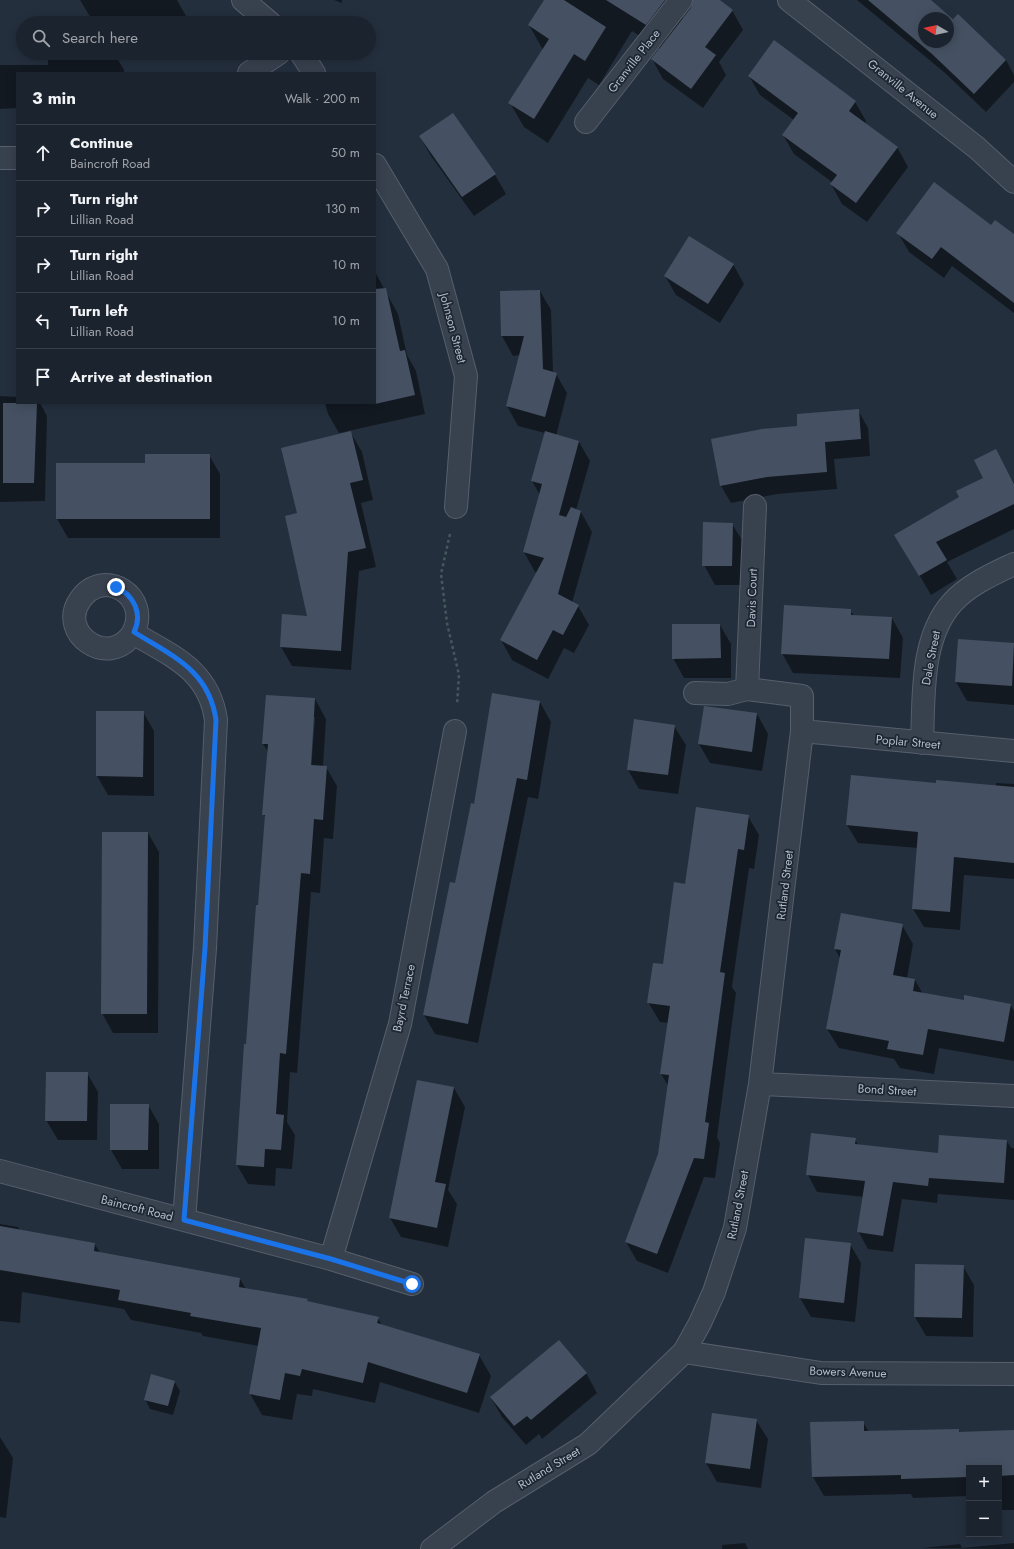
<!DOCTYPE html>
<html lang="en">
<head>
<meta charset="utf-8">
<style>
	:root { --surface:#1b232e; --page:#282f3a; --text:#f1f3f6; --muted:#a0a4aa; --line:#39404a }
	body { margin:0; font-family:Jost,sans-serif; background:var(--page); color:var(--text) }
	.controls { position:absolute; right:12px; bottom:12px; display:grid; overflow:hidden; border-radius:0px; box-shadow:0 2px 10px #0003 }
	.controls button { width:36px; height:36px; display:grid; place-items:center; padding:0; border:0; border-bottom:1px solid var(--line); background:var(--surface); color:var(--text); font:20px sans-serif }
	.compass { position:absolute; left:918px; top:12px; width:36px; height:36px; border-radius:50%; background:var(--surface); box-shadow:0 2px 10px #0003; rotate:279deg }
	.stop { position:absolute; width:12px; height:12px; margin:-9px; border:3px solid #1a73e8; border-radius:50%; background:#fff }
	.stop.end { background:#1a73e8; border-color:#fff; box-shadow:0 1px 4px #0008 }
	.list { margin:0; padding:0; list-style:none }
	h2 { display:flex; justify-content:space-between; align-items:center; height:52px; margin:0; padding:0 16px; font-size:17px }
	h2 small { font-size:13px; font-weight:400; color:var(--muted) }
	.list li { display:grid; grid-template-columns:26px 1fr auto; gap:12px; align-items:center; box-sizing:border-box; height:56px; padding:0 16px; border-top:1px solid var(--line) }
	.list b { display:block; font-size:15px; white-space:nowrap }
	.list p { margin:0; font-size:13px; white-space:nowrap; color:var(--muted) }
	.list em { font-size:13px; font-style:normal; color:var(--muted) }
	.icon { flex:none; width:22px; height:22px; fill:none; stroke:currentColor; stroke-width:2; stroke-linecap:round; stroke-linejoin:round }
	.map { position:relative; flex:none; width:1014px; height:1549px; overflow:hidden }
	.search { position:absolute; background:var(--surface); box-shadow:0 2px 10px #0003; left:16px; top:16px; width:360px; height:44px; display:flex; align-items:center; gap:10px; box-sizing:border-box; padding:0 14px; border-radius:22px; color:var(--muted); font-size:15px }
	.panel { position:absolute; background:var(--surface); box-shadow:0 2px 10px #0003; left:16px; top:72px; width:360px; height:332px; border-radius:0px }
	.map>svg:first-child { display:block }
	.shadow { fill:#0007; fill-rule:evenodd }
	.building { fill:#455162; fill-rule:evenodd }
	.lines { fill:none; stroke-linecap:round; stroke-linejoin:round }
	.minor-casing { stroke:#565f6c; stroke-width:24 }
	.path { stroke:#44595c; stroke-width:2.5; stroke-dasharray:3 3; stroke-linecap:butt }
	.minor { stroke:#38414e; stroke-width:22 }
	.route { stroke:#1a73e8; stroke-width:5 }
	.labels { text-anchor:middle; dominant-baseline:central; stroke-width:3.5; stroke-linejoin:round; paint-order:stroke }
	.street-label { font-size:12px; fill:#b4bcc9; stroke:#1d2633 }
</style>
</head>
<body>
<div class="map">
<svg width="1014" height="1549" viewBox="0 0 1014 1549">
	<rect width="100%" height="100%" fill="#242f3e"/>
	<path class="shadow" d="M 80,0 L 177,0 L 186,16 L 180,23 L 99,23 L 89,15 Z
		M 334,0 L 342,0 L 342,3 Z
		M 545,0 L 672,0 L 683,19 L 692,8 L 694,0 L 718,0 L 732,10 L 743,30 L 719,62 L 726,75 L 703,108 L 663,79 L 652,59 L 660,49 L 632,31 L 599,85 L 588,78 L 548,143 L 524,127 L 510,103 L 543,50 L 529,25 Z
		M 857,0 L 929,0 L 1006,60 L 1014,75 L 1014,82 L 986,112 L 945,73 ZM 924,18 L 948,18 L 948,42 L 924,42 Z
		M 48,53 L 114,53 L 124,70 L 124,73 L 17,73 L 17,108 L 0,109 L 0,65 L 48,65 Z
		M 150,53 L 157,53 L 155,56 Z
		M 749,76 L 855,102 L 866,121 L 865,124 L 897,147 L 908,167 L 867,222 L 842,204 L 831,184 L 832,182 L 794,154 L 783,135 L 794,120 L 760,95 Z
		M 420,137 L 495,175 L 506,194 L 474,216 L 431,156 Z
		M 992,226 L 1014,236 L 1014,313 L 952,266 L 944,278 L 909,252 L 898,233 Z
		M 733,264 L 744,284 L 720,323 L 676,295 L 665,276 Z
		M 375,272 L 398,314 L 407,355 L 416,371 L 425,414 L 339,433 L 328,414 L 325,403 L 375,403 Z
		M 540,291 L 551,310 L 553,373 L 556,374 L 567,393 L 556,436 L 579,442 L 590,461 L 576,510 L 581,512 L 592,532 L 572,603 L 578,606 L 589,625 L 574,653 L 564,648 L 548,679 L 512,660 L 501,640 L 537,572 L 535,572 L 524,552 L 540,495 L 532,481 L 545,433 L 518,426 L 507,406 L 520,355 L 513,356 L 502,336 L 501,292 Z
		M 0,396 L 17,397 L 17,403 L 40,403 L 47,416 L 45,501 L 0,502 Z
		M 858,410 L 868,428 L 870,456 L 834,459 L 837,489 L 777,494 L 731,503 L 721,486 L 712,439 L 798,427 Z
		M 351,433 L 362,452 L 373,500 L 361,503 L 376,567 L 359,571 L 351,670 L 292,666 L 281,647 L 309,617 L 298,513 Z
		M 209,455 L 220,474 L 220,538 L 68,538 L 57,519 L 146,464 Z
		M 999,456 L 1014,483 L 1014,529 L 947,562 L 957,579 L 931,595 L 896,535 L 960,497 L 985,478 Z
		M 732,524 L 744,543 L 742,585 L 715,585 L 704,565 Z
		M 850,610 L 854,616 L 892,618 L 903,638 L 900,678 L 793,673 L 782,653 Z
		M 720,625 L 731,644 L 731,678 L 684,678 L 673,658 Z
		M 959,640 L 1014,644 L 1014,705 L 967,701 L 956,682 Z
		M 315,699 L 326,719 L 323,767 L 326,767 L 337,786 L 333,839 L 324,838 L 320,893 L 311,892 L 297,1073 L 290,1072 L 287,1122 L 295,1135 L 292,1169 L 276,1168 L 275,1186 L 248,1184 L 237,1165 L 266,819 L 264,815 L 268,752 L 263,744 ZM 313,717 L 315,717 L 311,770 L 309,770 Z
		M 540,702 L 551,722 L 538,799 L 528,797 L 478,1043 L 435,1034 L 424,1015 L 475,805 Z
		M 97,712 L 143,712 L 154,731 L 154,796 L 108,795 L 97,776 Z
		M 757,714 L 768,734 L 762,771 L 710,763 L 699,744 Z
		M 674,726 L 686,745 L 678,794 L 639,789 L 628,770 Z
		M 996,783 L 1014,784 L 1014,879 L 964,875 L 960,930 L 924,927 L 913,909 L 918,848 L 858,843 L 847,825 L 937,784 L 996,786 Z
		M 748,816 L 759,835 L 754,869 L 749,868 L 732,987 L 736,993 L 717,1137 L 720,1143 L 715,1178 L 704,1177 L 668,1273 L 637,1261 L 626,1242 L 659,1154 L 669,1087 L 661,1074 L 669,1023 L 660,1022 L 648,1002 L 663,965 L 686,885 Z
		M 148,833 L 159,852 L 158,1033 L 113,1033 L 102,1013 Z
		M 902,925 L 913,944 L 907,978 L 915,980 L 923,994 L 964,1001 L 1010,1004 L 1014,1011 L 1014,1061 L 939,1048 L 934,1074 L 900,1068 L 894,1059 L 839,1048 L 827,1029 L 840,958 L 835,949 Z
		M 87,1073 L 98,1092 L 97,1140 L 58,1140 L 46,1120 Z
		M 454,1088 L 465,1107 L 448,1190 L 457,1204 L 448,1247 L 401,1237 L 390,1218 Z
		M 148,1105 L 159,1124 L 159,1169 L 122,1169 L 111,1150 Z
		M 855,1139 L 858,1145 L 939,1154 L 1007,1141 L 1011,1148 L 1014,1148 L 1014,1200 L 938,1194 L 937,1203 L 902,1199 L 893,1252 L 868,1249 L 858,1231 L 864,1197 L 817,1192 L 808,1175 Z
		M 0,1224 L 18,1227 L 20,1230 L 94,1243 L 100,1253 L 240,1279 L 246,1289 L 307,1300 L 308,1303 L 378,1318 L 382,1326 L 479,1355 L 491,1376 L 479,1413 L 380,1382 L 375,1403 L 313,1389 L 312,1396 L 297,1394 L 292,1420 L 262,1415 L 250,1394 L 259,1346 L 203,1336 L 201,1333 L 131,1320 L 124,1309 L 22,1292 L 20,1323 L 0,1321 Z
		M 850,1244 L 861,1263 L 855,1322 L 811,1317 L 800,1298 Z
		M 963,1266 L 974,1285 L 973,1337 L 926,1336 L 915,1317 Z
		M 586,1373 L 597,1393 L 542,1439 L 539,1434 L 526,1445 L 502,1417 L 491,1398 Z
		M 174,1381 L 180,1391 L 173,1415 L 150,1409 L 145,1399 Z
		M 756,1420 L 768,1439 L 761,1488 L 717,1482 L 706,1463 Z
		M 863,1422 L 869,1432 L 958,1430 L 960,1433 L 1014,1431 L 1014,1510 L 1000,1510 L 999,1508 L 999,1468 L 969,1468 L 969,1496 L 913,1498 L 911,1494 L 824,1496 L 813,1477 Z
		M 0,1437 L 13,1458 L 6,1518 L 0,1517 Z
		M 745,1543 L 748,1549 L 722,1549 L 722,1545 Z
		M 1014,1543 L 1014,1549 L 923,1548 L 960,1544 L 962,1548 Z"/>
	<path class="building" d="M 544,0 L 564,0 L 606,27 L 585,61 L 574,54 L 534,119 L 508,103 L 549,39 L 528,25 Z
		M 606,0 L 665,0 L 646,25 Z
		M 693,0 L 720,0 L 733,10 L 705,47 L 716,55 L 691,89 L 651,59 L 691,8 Z
		M 868,0 L 931,0 L 953,19 L 958,14 L 1006,60 L 974,94 L 932,54 ZM 924,18 L 948,18 L 948,42 L 924,42 Z
		M 774,40 L 856,101 L 849,111 L 898,147 L 856,203 L 830,184 L 837,175 L 782,135 L 798,113 L 748,76 Z
		M 453,113 L 496,174 L 462,197 L 419,136 Z
		M 934,182 L 991,225 L 995,220 L 1014,234 L 1014,303 L 941,247 L 932,259 L 896,233 Z
		M 689,236 L 734,264 L 708,304 L 664,276 Z
		M 386,288 L 400,351 L 405,350 L 415,395 L 375,404 L 375,289 Z
		M 540,290 L 543,369 L 557,373 L 545,417 L 506,406 L 524,336 L 501,336 L 500,291 Z
		M 3,403 L 37,403 L 34,483 L 3,483 Z
		M 859,409 L 861,439 L 825,442 L 827,472 L 767,477 L 720,486 L 711,439 L 762,429 L 797,426 L 797,414 Z
		M 351,431 L 363,480 L 350,483 L 366,548 L 348,552 L 341,651 L 280,647 L 282,614 L 307,616 L 285,516 L 297,513 L 281,448 Z
		M 545,431 L 579,441 L 559,515 L 566,517 L 571,507 L 581,511 L 558,594 L 579,605 L 563,635 L 553,630 L 537,660 L 500,640 L 544,558 L 523,552 L 542,484 L 531,481 Z
		M 996,449 L 1014,484 L 1014,504 L 936,542 L 947,560 L 919,576 L 894,535 L 959,497 L 956,491 L 983,478 L 974,460 Z
		M 145,454 L 210,454 L 210,519 L 56,519 L 56,463 L 145,463 Z
		M 703,522 L 733,523 L 732,566 L 702,566 Z
		M 784,605 L 851,609 L 851,615 L 892,617 L 889,659 L 781,654 Z
		M 672,624 L 720,624 L 721,658 L 672,659 Z
		M 958,639 L 1014,643 L 1012,686 L 955,682 Z
		M 492,693 L 540,701 L 527,780 L 517,778 L 468,1024 L 423,1015 L 450,882 L 455,883 L 471,803 L 474,804 Z
		M 266,695 L 315,698 L 311,765 L 327,766 L 323,820 L 314,819 L 310,874 L 301,873 L 286,1054 L 280,1053 L 276,1114 L 284,1115 L 281,1150 L 265,1149 L 264,1167 L 236,1165 L 244,1044 L 246,1044 L 256,905 L 258,905 L 265,815 L 262,815 L 268,744 L 262,744 Z
		M 704,706 L 757,713 L 752,752 L 698,744 Z
		M 96,711 L 144,711 L 143,777 L 96,776 Z
		M 634,719 L 675,725 L 668,775 L 627,770 Z
		M 851,775 L 936,783 L 936,780 L 1014,787 L 1014,863 L 954,857 L 950,912 L 912,909 L 918,832 L 846,825 Z
		M 696,807 L 749,815 L 744,850 L 738,849 L 720,972 L 725,973 L 705,1122 L 709,1123 L 704,1159 L 694,1158 L 657,1254 L 625,1242 L 658,1154 L 669,1075 L 660,1074 L 670,1006 L 647,1003 L 653,963 L 663,964 L 674,882 L 685,884 Z
		M 102,832 L 148,832 L 147,1014 L 101,1014 Z
		M 841,913 L 903,924 L 893,975 L 915,979 L 913,991 L 964,1000 L 964,995 L 1011,1004 L 1004,1042 L 928,1029 L 923,1055 L 887,1049 L 889,1041 L 826,1029 L 841,950 L 834,949 Z
		M 46,1072 L 88,1072 L 87,1121 L 45,1121 Z
		M 417,1080 L 454,1087 L 435,1182 L 446,1184 L 437,1228 L 389,1218 Z
		M 110,1104 L 149,1104 L 148,1150 L 110,1150 Z
		M 811,1133 L 856,1138 L 855,1144 L 938,1153 L 939,1135 L 1007,1140 L 1004,1183 L 929,1178 L 928,1186 L 893,1182 L 883,1236 L 857,1232 L 865,1181 L 806,1175 Z
		M 0,1226 L 95,1243 L 94,1251 L 240,1278 L 239,1287 L 308,1299 L 307,1301 L 379,1317 L 377,1323 L 480,1354 L 467,1393 L 368,1362 L 363,1383 L 302,1369 L 300,1376 L 285,1373 L 280,1400 L 249,1394 L 261,1328 L 190,1316 L 191,1313 L 118,1300 L 120,1290 L 0,1270 Z
		M 805,1238 L 851,1243 L 844,1303 L 799,1298 Z
		M 915,1264 L 964,1265 L 962,1318 L 914,1317 Z
		M 559,1340 L 587,1373 L 531,1420 L 527,1416 L 514,1426 L 490,1397 Z
		M 151,1374 L 175,1381 L 168,1406 L 144,1400 Z
		M 712,1413 L 757,1419 L 750,1469 L 705,1463 Z
		M 864,1421 L 864,1431 L 959,1429 L 959,1432 L 1014,1430 L 1014,1475 L 999,1476 L 999,1468 L 969,1468 L 969,1477 L 901,1479 L 901,1475 L 812,1477 L 810,1422 Z"/>
	<g class="lines">
		<defs>
			<path id="minor" d="M 243,0 L 270,23
				M 789,0 L 977,148 L 1014,182
				M 301,53 L 314,73
				M 249,73 L 279,53
				M 586,122 L 681,0
				M 0,158 L 17,158
				M 375,165 L 437,269 L 466,376 L 456,507
				M 133,633 C 152,596 103,566 80,600 C 57,633 109,670 133,633 C 172,656 209,670 216,720 L 205,948 L 184,1220
				M 747,689 L 755,506
				M 802,731 L 1014,751
				M 922,743 C 924,698 920,639 952,603 C 968,585 993,574 1014,564
				M 760,1084 L 1014,1096
				M 0,1171 L 331,1259 L 412,1284
				M 331,1259 L 400,1024 L 455,731
				M 684,1352 L 821,1373 L 1014,1374
				M 432,1549 L 494,1502 L 588,1444 L 684,1352 L 700,1323 L 714,1292 L 735,1228 L 760,1084 L 802,731 L 802,696 L 747,689 L 728,694 L 695,693"/>
		</defs>
		<use href="#minor" class="minor-casing"/>
		<path class="path" d="M 450,534 L 441,574 L 447,623 L 459,675 L 457,705"/>
		<use href="#minor" class="minor"/>
	</g>
	<g class="lines">
		<path class="route" d="M 116,587 C 134,595 143,614 134,632 C 172,656 209,670 216,720 L 205,948 L 184,1220 L 331,1259 L 412,1284"/>
	</g>
	<g class="labels">
		<g class="street-label">
			<text transform="translate(634 61) rotate(-52)">Granville Place</text>
			<text transform="translate(903 89) rotate(39)">Granville Avenue</text>
			<text transform="translate(453 328) rotate(75)">Johnson Street</text>
			<text transform="translate(752 598) rotate(-88)">Davis Court</text>
			<text transform="translate(931 658) rotate(-79)">Dale Street</text>
			<text transform="translate(908 742) rotate(5)">Poplar Street</text>
			<text transform="translate(785 885) rotate(-83)">Rutland Street</text>
			<text transform="translate(404 998) rotate(-78)">Bayrd Terrace</text>
			<text transform="translate(887 1090) rotate(3)">Bond Street</text>
			<text transform="translate(738 1205) rotate(-79)">Rutland Street</text>
			<text transform="translate(137 1208) rotate(14)">Baincroft Road</text>
			<text transform="translate(848 1372) rotate(2)">Bowers Avenue</text>
			<text transform="translate(549 1468) rotate(-31)">Rutland Street</text>
		</g>
	</g>
</svg>
<div class="controls">
<button>+</button>
<button>−</button>
</div>
<svg class="compass" viewBox="-18 -18 36 36"><path d="M0-13l5 13h-10z" fill="#e53935"/><path d="M0 13l5-13h-10z" fill="#a0a4aa"/></svg>
<div class="stop" style="left:412px;top:1284px"></div>
<div class="stop end" style="left:116px;top:587px"></div>
<div class="search"><svg class="icon" aria-label="search" viewBox="0 0 24 24"><circle cx="10" cy="10" r="6"/><path d="M15 15l6 6"/></svg>Search here</div>
<section class="panel">
<h2>3 min<small>Walk · 200 m</small></h2>
<ul class="list">
<li><svg class="icon" aria-label="ahead" viewBox="0 0 24 24"><path d="M12 20V5M6 11l6-6 6 6"/></svg><div><b>Continue</b><p>Baincroft Road</p></div><em>50 m</em></li>
<li><svg class="icon" aria-label="right" viewBox="0 0 24 24"><path d="M7 20v-9h11M14 6l5 5-5 5"/></svg><div><b>Turn right</b><p>Lillian Road</p></div><em>130 m</em></li>
<li><svg class="icon" aria-label="right" viewBox="0 0 24 24"><path d="M7 20v-9h11M14 6l5 5-5 5"/></svg><div><b>Turn right</b><p>Lillian Road</p></div><em>10 m</em></li>
<li><svg class="icon" aria-label="left" viewBox="0 0 24 24"><path d="M17 20v-9H6M10 6l-5 5 5 5"/></svg><div><b>Turn left</b><p>Lillian Road</p></div><em>10 m</em></li>
<li><svg class="icon" aria-label="arrive" viewBox="0 0 24 24"><path d="M6 21V4h12l-3 4 3 4H6"/></svg><div><b>Arrive at destination</b></div></li>
</ul>
</section>
</div>
</body>
</html>
